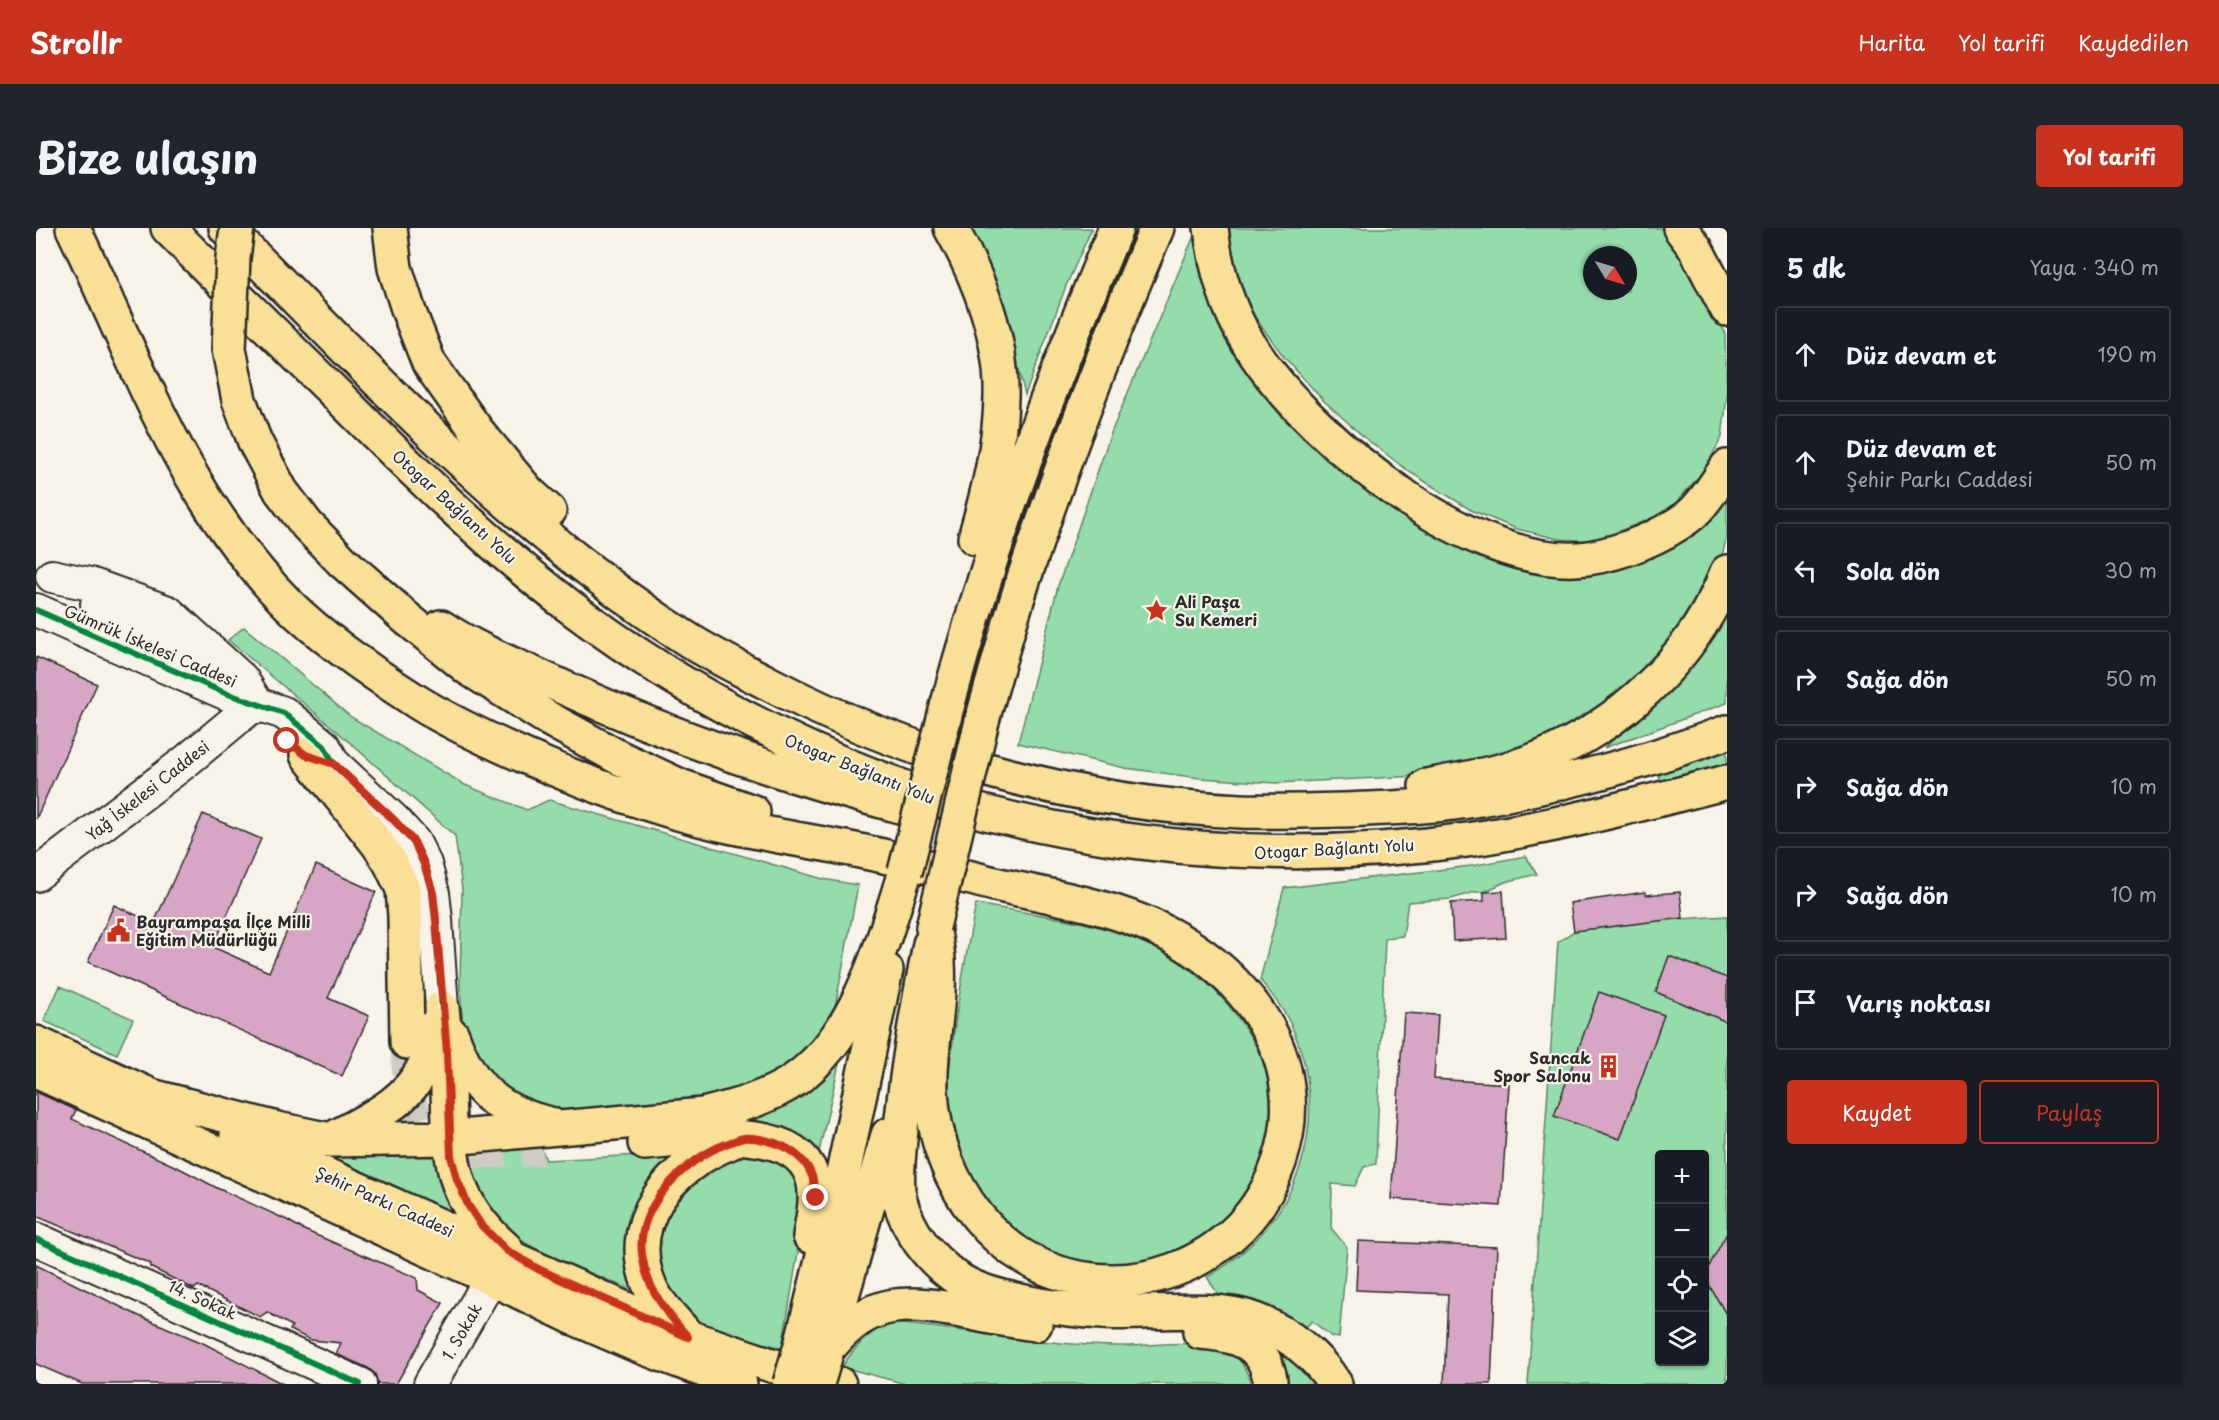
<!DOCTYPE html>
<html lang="tr">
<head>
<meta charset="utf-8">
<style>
	:root { --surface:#171b24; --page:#20242c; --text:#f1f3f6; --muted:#9ea1a6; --line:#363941; --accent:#c8321e }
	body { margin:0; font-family:"Playpen Sans",sans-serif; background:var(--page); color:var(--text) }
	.controls { position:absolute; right:18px; bottom:18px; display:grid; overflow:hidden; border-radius:6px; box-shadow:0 2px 4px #0004 }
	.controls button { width:54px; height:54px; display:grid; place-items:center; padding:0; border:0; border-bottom:2px solid var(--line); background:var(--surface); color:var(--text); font:30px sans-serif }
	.compass { position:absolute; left:1547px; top:18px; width:54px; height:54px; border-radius:50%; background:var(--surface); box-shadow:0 2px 4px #0004; rotate:128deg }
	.stop { position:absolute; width:18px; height:18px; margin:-14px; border:4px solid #c8321e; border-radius:50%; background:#fff }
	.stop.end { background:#c8321e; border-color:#fff; box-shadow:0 2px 6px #0008 }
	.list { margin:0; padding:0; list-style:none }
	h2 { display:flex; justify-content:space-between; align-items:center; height:78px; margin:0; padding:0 24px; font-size:26px }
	h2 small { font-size:20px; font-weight:400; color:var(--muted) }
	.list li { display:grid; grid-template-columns:39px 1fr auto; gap:18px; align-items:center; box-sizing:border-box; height:96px; margin:0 12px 12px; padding:0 12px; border:2px solid var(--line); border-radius:6px }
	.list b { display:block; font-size:22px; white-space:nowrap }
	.list p { margin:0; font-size:20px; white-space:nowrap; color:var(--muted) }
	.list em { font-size:20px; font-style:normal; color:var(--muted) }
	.actions { display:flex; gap:12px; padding:18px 24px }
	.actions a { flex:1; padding:14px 0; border:2px solid var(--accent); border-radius:6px; text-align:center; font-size:21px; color:var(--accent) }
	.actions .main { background:var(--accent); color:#fff }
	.icon { flex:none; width:33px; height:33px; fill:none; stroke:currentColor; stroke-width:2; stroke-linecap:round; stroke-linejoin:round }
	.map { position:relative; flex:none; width:1691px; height:1156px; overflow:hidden; border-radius:6px }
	header { display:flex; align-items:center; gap:36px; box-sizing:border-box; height:84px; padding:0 30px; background:var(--accent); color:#fff }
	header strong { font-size:28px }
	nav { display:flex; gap:33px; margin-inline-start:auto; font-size:21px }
	.intro { display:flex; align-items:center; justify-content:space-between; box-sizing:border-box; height:144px; padding:0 36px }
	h1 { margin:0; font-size:42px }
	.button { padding:15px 27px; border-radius:6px; background:var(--accent); color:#fff; font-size:21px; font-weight:700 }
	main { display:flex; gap:36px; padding:0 36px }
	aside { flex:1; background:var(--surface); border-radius:6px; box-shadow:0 2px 4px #0004 }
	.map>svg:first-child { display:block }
	.green { fill:#94dcaa; stroke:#60846a; stroke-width:1.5; fill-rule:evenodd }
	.building { fill:#d7a6c5; stroke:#2b2b2b; stroke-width:1.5 }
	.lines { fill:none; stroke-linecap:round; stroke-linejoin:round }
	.major-tunnel { stroke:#cecbc2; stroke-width:33; stroke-dasharray:33 16; stroke-linecap:butt }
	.minor-casing { stroke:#2b2b2b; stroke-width:36 }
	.major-casing { stroke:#2b2b2b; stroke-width:38 }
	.highway-casing { stroke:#2b2b2b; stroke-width:38 }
	.minor { stroke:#f7f3e8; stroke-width:32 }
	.major { stroke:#fadf96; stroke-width:33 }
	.highway { stroke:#fadf96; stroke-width:33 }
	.major-bridge-casing { stroke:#2b2b2b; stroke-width:38; stroke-linecap:butt }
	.highway-bridge-casing { stroke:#2b2b2b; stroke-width:38; stroke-linecap:butt }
	.major-bridge { stroke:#fadf96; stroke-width:33 }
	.highway-bridge { stroke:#fadf96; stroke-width:33 }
	.cycleway-casing { stroke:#f7f3e8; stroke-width:10 }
	.cycleway { stroke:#00873e; stroke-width:6 }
	.route { stroke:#c8321e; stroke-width:8 }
	.labels { text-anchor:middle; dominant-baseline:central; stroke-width:4.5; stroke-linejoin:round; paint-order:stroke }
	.street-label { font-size:16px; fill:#2b2b2b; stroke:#f7f3e8 }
	.poi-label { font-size:16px; font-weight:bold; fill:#2b2b2b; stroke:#f7f3e8; text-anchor:start }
</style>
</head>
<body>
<header>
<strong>Strollr</strong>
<nav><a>Harita</a><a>Yol tarifi</a><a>Kaydedilen</a></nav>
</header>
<div class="intro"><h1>Bize ulaşın</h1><a class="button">Yol tarifi</a></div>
<main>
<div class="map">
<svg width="1691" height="1156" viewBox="0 0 1691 1156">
	<rect width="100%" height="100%" fill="#f7f3e8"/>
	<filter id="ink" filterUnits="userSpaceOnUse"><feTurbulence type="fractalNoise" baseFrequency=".0167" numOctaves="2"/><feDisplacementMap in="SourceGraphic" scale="12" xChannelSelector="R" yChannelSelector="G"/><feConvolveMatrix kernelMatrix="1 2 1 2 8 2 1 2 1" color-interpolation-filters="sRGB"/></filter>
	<g filter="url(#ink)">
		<path class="green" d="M 931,0 L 1056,0 L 1030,58 L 989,167 L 969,85 Z
			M 1191,0 L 1626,0 L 1643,18 L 1668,58 L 1689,105 L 1691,169 L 1686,209 L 1668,243 L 1631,284 L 1559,313 L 1523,311 L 1481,301 L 1435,282 L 1375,245 L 1329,210 L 1287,172 L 1248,129 L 1218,88 L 1200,47 ZM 1556,27 L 1592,27 L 1592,63 L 1556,63 Z
			M 1157,10 L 1171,60 L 1215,143 L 1244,187 L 1291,233 L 1361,285 L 1403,308 L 1564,343 L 1596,338 L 1625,325 L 1651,310 L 1679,285 L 1691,271 L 1691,308 L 1687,324 L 1658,382 L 1599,457 L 1534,506 L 1447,535 L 1383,548 L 1240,555 L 1164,550 L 1089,540 L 982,515 L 1022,358 L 1075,205 Z
			M 1691,372 L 1691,475 L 1568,520 L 1604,488 Z
			M 208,399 L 315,489 L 429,557 L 491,582 L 513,572 L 787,651 L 822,657 L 798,785 L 764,829 L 741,847 L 685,869 L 528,886 L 488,877 L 456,855 L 427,798 L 424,758 L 426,661 L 419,608 L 302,504 L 192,412 Z
			M 1691,520 L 1691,541 L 1627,562 L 1623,547 Z
			M 1490,628 L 1501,646 L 1469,654 L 1448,664 L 1439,664 L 1415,671 L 1372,674 L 1367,708 L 1349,710 L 1340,936 L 1328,939 L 1319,958 L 1296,956 L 1295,1000 L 1311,1019 L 1303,1110 L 1296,1109 L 1276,1093 L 1269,1100 C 1243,1083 1215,1078 1185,1071 L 1171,1049 C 1262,999 1299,893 1255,797 C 1247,780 1236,766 1224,752 L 1248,660 L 1435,638 Z
			M 940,676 C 994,686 1051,691 1101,712 C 1150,731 1190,766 1216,811 C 1229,835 1238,857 1239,884 C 1242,945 1185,1011 1129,1030 C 1115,1035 1095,1036 1080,1036 C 984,1040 926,968 913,879 C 910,857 914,834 917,813 C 922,767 931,722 940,676 Z
			M 1691,688 L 1691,1156 L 1492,1156 L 1522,714 L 1538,703 L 1628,692 ZM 1624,926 L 1668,926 L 1668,1134 L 1624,1134 Z
			M 24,758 L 97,791 L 81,826 L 8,793 Z
			M 805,827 L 781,933 L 701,893 Z
			M 502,912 L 510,932 L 644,925 L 601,1064 C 562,1047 483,1021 457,990 C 439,970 433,943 427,918 Z
			M 274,920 L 400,922 L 418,978 L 416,984 Z
			M 720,923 L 756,939 L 770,976 L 746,1120 C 710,1110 670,1104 641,1078 C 631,1069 627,1054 625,1041 C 620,1021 625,992 636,975 C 639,970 646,966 650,962 C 674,941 689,931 720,923 Z
			M 853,1095 C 932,1100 1010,1119 1089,1118 C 1115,1118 1172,1110 1193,1123 C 1204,1129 1212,1144 1215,1156 L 870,1156 L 806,1139 C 818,1119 832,1105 853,1095 Z
			M 1240,1122 L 1251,1126 L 1283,1156 L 1253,1156 L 1248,1139 Z"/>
		<path class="building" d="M 0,429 L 61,456 L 0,591 Z
			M 167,586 L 225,611 L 177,719 L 233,744 L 280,637 L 340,664 L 292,770 L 333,788 L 306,848 L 52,734 L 78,677 L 118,695 Z
			M 1467,663 L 1470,710 L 1417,713 L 1415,675 L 1448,673 L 1448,664 Z
			M 1609,664 L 1610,667 L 1644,664 L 1647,690 L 1538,703 L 1534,675 Z
			M 1633,728 L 1691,750 L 1691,794 L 1620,764 Z
			M 1563,764 L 1628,787 L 1584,911 L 1518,888 Z
			M 1368,785 L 1402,787 L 1398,851 L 1473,856 L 1465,978 L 1355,971 Z
			M 0,864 L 40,882 L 36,891 L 145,941 L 181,960 L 251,992 L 268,1002 L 381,1050 L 382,1062 L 407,1075 L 360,1156 L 342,1156 L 339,1146 L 332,1140 L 300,1126 L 305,1115 L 275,1112 L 254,1102 L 256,1098 L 231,1084 L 224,1089 L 162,1058 L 158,1061 L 114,1039 L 115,1036 L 0,988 Z
			M 1691,1005 L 1691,1088 L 1673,1057 L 1671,1048 L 1672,1040 Z
			M 1322,1013 L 1461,1019 L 1455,1156 L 1408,1156 L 1412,1066 L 1320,1062 Z
			M 0,1037 L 101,1087 L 167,1115 L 247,1156 L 46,1156 L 0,1136 Z"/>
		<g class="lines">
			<path class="major-tunnel" d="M 371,814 L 374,873 L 379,892 L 392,907 L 419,921 L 439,924 L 507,921"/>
			<defs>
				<path id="minor" d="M 16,348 L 54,356 L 132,384 L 206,451 L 223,479
					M 61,376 L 163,422
					M 0,382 L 189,465 L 248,485 L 288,518 L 298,536 L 358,592 L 378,614 L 389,636 L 397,665 L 400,692 L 406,780
					M 0,647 L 149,534 L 220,475
					M 0,1011 L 324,1156
					M 394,1156 L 455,1050"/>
				<path id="major" d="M 271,527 L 342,616 L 354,634 L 367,661 L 369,688 L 371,814
					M 894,716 C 883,774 872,832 866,891 C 864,914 860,940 862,963 C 864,978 871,993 878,1005 C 890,1025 905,1040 925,1053 C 956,1072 1029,1082 1066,1084 C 1111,1087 1178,1076 1219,1092 C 1251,1104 1281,1127 1299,1156
					M 406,780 C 409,808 412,835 412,863 C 414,932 414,972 470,1021
					M 416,807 C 434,858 460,884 514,896
					M 0,815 L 135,877
					M 0,843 L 455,1050 L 534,1088 L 601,1117 L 704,1156
					M 115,868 L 241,901 L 294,912 L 413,910 L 667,887 C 699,879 733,870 760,851 C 823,806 847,713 869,644
					M 201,907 L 652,1109 L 735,1137 L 803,1156
					M 298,910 C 333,891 371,875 389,837 C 395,824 397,809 401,796
					M 609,915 C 654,912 757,892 776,948 C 783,967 777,989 774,1008
					M 1164,1104 C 1190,1106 1219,1110 1230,1137 C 1232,1144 1235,1149 1234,1156
					M 649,1105 C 637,1091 623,1078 615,1061 C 585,995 635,937 695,914
					M 766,1114 L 805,955 L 850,742
					M 791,1120 L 852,907
					M 791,1122 C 834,1067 873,1073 936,1085 C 957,1090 978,1093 999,1096"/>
				<path id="highway" d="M 37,0 C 101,133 145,268 252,376 C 286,410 341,448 383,475 C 409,491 438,505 466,518 C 538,551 611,579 688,597 C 737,608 788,615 838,626 C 880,635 922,647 963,657 C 1017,669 1072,677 1122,701 C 1184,730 1242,788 1251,858 C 1258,908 1239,962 1205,998 C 1166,1038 1112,1058 1056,1052 C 960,1041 900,955 895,863 C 893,820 905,777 902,734 C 902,723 899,711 897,699
					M 132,0 C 188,57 246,113 303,169 C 376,242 451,315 533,378 C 626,448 727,505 835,547 C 860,556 885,567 910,574 C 1079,623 1257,636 1431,612 C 1519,599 1605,576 1691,554
					M 190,0 C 334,144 475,298 648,409 C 674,426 703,440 730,454 C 876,530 1040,576 1205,583 C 1239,584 1273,583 1308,582 C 1353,580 1399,579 1444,571 C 1528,556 1611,534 1691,504
					M 354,0 L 359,40 L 373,84 L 393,135 L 441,203 L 492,264 L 513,283
					M 915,0 C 943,50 967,112 965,170 C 964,218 952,265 939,310
					M 1175,0 C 1180,45 1194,89 1220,127 C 1279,214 1440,345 1552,330 C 1586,325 1625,309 1652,289 C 1666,279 1681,254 1691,239
					M 1644,0 L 1660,21 L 1691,81
					M 219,214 L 245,263 L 271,297 L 306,333 L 369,389 L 432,440 L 513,491 L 582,529 L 644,558 L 717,584
					M 405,399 C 438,421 476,436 511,452 C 625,505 746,547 868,579
					M 911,479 C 955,315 1014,156 1080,0
					M 946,493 C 959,446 972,399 987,353 C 1027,234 1071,115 1121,0
					M 1390,558 C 1435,550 1482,542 1522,522 C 1596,487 1662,421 1691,344"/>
			</defs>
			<use href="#minor" class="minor-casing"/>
			<use href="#major" class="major-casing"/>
			<use href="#highway" class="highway-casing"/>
			<use href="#minor" class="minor"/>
			<use href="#major" class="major"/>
			<use href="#highway" class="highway"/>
			<defs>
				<path id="major-bridge" d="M 754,1156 L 766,1114
					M 781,1156 L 791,1122"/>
				<path id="highway-bridge" d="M 201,0 L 197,30 L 193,121 L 203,172 L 219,214
					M 869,644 L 911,479
					M 897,699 L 946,493"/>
			</defs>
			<use href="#major-bridge" class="major-bridge-casing"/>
			<use href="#highway-bridge" class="highway-bridge-casing"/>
			<use href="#major-bridge" class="major-bridge"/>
			<use href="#highway-bridge" class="highway-bridge"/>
			<defs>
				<path id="cycleway" d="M 0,382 L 189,465 L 248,485 L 288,518 L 298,536 L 358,592 L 378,614 L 389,636 L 397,665 L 400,692 L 406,780
					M 0,1011 L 324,1156"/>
			</defs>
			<use href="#cycleway" class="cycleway-casing"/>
			<use href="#cycleway" class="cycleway"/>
		</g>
	</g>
	<g class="lines" filter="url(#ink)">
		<path class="route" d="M 251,513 L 270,527 L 298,536 L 358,592 L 378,614 L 388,636 L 397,665 L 400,692 L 411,825 L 415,928 L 421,951 L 432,977 L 445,997 L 470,1022 L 502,1041 L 652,1109 C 630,1084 610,1060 606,1026 C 600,978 650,931 690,916 C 696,914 702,911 708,910 C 721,909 740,914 752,921 C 762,927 772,936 776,948 C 778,954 778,963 780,970"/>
	</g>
	<defs>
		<symbol id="sight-bare" viewBox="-9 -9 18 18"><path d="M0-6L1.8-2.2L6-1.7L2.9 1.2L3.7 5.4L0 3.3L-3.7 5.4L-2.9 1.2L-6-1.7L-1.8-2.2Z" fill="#c8321e" stroke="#f7f3e8" stroke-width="2.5" paint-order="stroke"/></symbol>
		<symbol id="civic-bare" viewBox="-9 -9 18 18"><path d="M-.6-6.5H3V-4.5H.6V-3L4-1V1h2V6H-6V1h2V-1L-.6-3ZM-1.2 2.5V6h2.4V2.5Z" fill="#c8321e" stroke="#f7f3e8" stroke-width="2.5" paint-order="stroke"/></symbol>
		<symbol id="building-bare" viewBox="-9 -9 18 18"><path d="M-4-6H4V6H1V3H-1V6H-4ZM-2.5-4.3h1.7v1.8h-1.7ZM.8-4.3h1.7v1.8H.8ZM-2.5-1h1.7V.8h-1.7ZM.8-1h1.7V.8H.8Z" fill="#c8321e" stroke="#f7f3e8" stroke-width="2.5" paint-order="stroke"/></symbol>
	</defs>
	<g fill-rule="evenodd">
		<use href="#sight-bare" x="1104" y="366" width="33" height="33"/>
		<use href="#civic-bare" x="66" y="686" width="33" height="33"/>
		<use href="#building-bare" x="1556" y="822" width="33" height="33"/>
	</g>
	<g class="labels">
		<g class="street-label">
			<text transform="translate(419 278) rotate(42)">Otogar Bağlantı Yolu</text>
			<text transform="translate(115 417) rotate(23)">Gümrük İskelesi Caddesi</text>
			<text transform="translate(824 540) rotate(22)">Otogar Bağlantı Yolu</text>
			<text transform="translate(111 562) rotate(-38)">Yağ İskelesi Caddesi</text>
			<text transform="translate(1298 620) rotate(-3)">Otogar Bağlantı Yolu</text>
			<text transform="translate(349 973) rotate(24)">Şehir Parkı Caddesi</text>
			<text transform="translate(167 1071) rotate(24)">14. Sokak</text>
			<text transform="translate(425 1103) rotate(-60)">1. Sokak</text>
		</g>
		<g class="poi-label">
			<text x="1139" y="373">Ali Paşa<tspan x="1139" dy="18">Su Kemeri</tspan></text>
			<text x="100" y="693">Bayrampaşa İlçe Milli<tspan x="100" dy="18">Eğitim Müdürlüğü</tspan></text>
			<text x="1555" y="829" text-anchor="end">Sancak<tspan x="1555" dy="18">Spor Salonu</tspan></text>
		</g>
	</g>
</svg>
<div class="controls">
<button>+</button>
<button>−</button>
<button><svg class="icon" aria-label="locate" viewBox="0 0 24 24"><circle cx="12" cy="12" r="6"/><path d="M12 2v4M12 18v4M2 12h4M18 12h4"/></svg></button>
<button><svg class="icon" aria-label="layers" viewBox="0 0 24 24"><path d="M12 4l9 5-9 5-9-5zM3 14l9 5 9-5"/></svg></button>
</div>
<svg class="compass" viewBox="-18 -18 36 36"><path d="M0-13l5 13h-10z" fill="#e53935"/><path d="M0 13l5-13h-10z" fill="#9ea1a6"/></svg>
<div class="stop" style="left:251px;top:513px"></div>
<div class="stop end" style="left:780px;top:970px"></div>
</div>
<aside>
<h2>5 dk<small>Yaya · 340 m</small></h2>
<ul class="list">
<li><svg class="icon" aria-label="ahead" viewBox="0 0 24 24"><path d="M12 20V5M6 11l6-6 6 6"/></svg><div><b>Düz devam et</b></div><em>190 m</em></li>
<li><svg class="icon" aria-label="ahead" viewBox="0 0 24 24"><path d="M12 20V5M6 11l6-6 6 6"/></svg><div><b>Düz devam et</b><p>Şehir Parkı Caddesi</p></div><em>50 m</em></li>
<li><svg class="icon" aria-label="left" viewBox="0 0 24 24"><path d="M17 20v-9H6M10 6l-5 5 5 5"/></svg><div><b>Sola dön</b></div><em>30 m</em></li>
<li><svg class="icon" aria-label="right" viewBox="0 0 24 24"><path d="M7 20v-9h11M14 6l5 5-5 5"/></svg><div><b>Sağa dön</b></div><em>50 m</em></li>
<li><svg class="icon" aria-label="right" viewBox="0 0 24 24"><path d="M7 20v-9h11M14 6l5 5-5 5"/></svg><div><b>Sağa dön</b></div><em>10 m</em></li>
<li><svg class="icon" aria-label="right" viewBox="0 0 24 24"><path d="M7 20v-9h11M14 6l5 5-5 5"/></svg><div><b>Sağa dön</b></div><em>10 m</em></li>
<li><svg class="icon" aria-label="arrive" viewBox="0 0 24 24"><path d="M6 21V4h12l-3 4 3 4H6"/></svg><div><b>Varış noktası</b></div></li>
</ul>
<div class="actions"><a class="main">Kaydet</a><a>Paylaş</a></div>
</aside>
</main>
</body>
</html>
